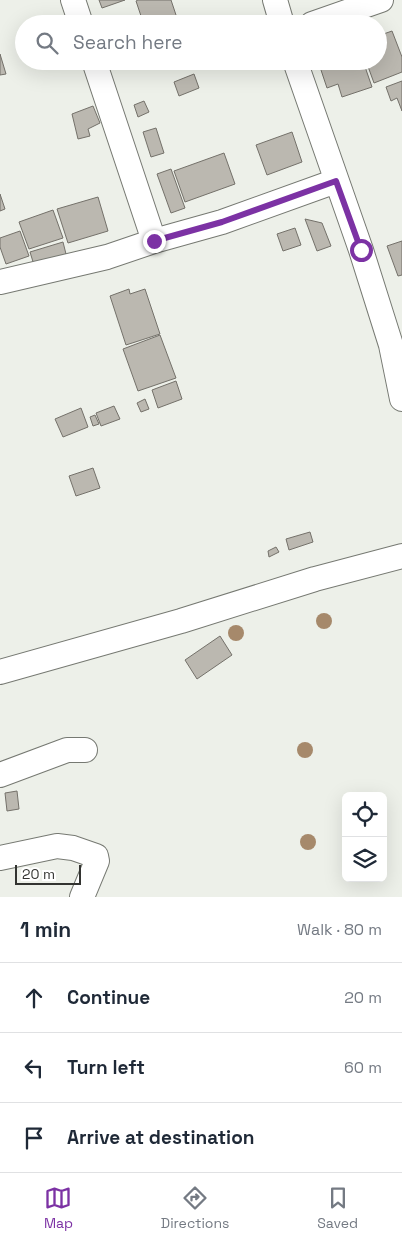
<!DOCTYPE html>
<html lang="en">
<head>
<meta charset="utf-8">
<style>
	:root { --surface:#fff; --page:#f2f2f3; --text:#1f2937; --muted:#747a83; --line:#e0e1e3; --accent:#7c32a4 }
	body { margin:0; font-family:"Space Grotesk",sans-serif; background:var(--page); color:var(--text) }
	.controls { position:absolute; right:15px; bottom:15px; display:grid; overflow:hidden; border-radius:8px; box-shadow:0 5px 20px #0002 }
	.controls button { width:45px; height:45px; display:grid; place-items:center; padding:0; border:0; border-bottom:1px solid var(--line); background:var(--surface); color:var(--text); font:25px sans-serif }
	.scale { position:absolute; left:15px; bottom:12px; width:66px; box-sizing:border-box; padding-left:5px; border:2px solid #333431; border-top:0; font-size:14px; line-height:18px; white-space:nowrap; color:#333431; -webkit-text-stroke:4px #fff; paint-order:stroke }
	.stop { position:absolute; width:15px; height:15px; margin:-11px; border:4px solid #7c32a4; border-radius:50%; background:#fff }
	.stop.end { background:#7c32a4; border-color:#fff; box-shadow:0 1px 5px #0008 }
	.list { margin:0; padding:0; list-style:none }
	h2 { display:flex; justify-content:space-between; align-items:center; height:65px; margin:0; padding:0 20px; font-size:21px }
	h2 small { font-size:16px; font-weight:400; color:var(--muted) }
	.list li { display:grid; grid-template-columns:32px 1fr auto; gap:15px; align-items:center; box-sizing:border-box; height:70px; padding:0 20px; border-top:1px solid var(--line) }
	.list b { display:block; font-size:19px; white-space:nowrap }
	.list em { font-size:16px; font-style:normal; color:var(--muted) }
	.icon { flex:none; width:28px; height:28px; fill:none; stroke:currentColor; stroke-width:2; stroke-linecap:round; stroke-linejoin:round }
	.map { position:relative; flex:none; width:402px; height:897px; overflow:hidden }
	.search { position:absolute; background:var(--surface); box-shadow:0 5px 20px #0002; left:15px; right:15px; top:15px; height:55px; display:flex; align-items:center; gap:12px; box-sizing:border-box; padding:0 18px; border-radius:28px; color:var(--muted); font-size:19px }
	.sheet { height:275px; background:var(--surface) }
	nav { display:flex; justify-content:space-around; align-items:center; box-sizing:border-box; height:70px; border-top:1px solid var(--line); background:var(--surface); font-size:14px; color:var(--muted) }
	nav a { display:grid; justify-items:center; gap:2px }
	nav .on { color:var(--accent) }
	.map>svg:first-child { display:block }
	.building { fill:#bbb8b0; stroke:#74716a }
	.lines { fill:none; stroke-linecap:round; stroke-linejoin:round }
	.street-casing { stroke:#767972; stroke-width:26 }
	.street { stroke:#fff; stroke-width:24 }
	.tree { fill:#a6896b }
	.route { stroke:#7c32a4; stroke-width:6 }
</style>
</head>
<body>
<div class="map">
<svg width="402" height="897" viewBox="0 0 402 897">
	<rect width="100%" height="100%" fill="#edf0e9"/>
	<path class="building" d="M 99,0 L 125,0 L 102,8 Z
		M 138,0 L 171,0 L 179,24 L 147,24 L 145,18 L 142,19 L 136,1 Z
		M 392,31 L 402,57 L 402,72 L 374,83 L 366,61 L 378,61 L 378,36 Z
		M 0,54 L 6,74 L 0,75 Z
		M 318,61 L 363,61 L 372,87 L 342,97 L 338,84 L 327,88 Z
		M 194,74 L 199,88 L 179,96 L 174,82 Z
		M 402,81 L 402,111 L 397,98 L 391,101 L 386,87 Z
		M 144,101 L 149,112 L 138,117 L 134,105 Z
		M 93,106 L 100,123 L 88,129 L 90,136 L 78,139 L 72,114 Z
		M 156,128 L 164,153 L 151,157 L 143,132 Z
		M 292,132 L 302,162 L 267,175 L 256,145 Z
		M 224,153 L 235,184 L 185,202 L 174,171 Z
		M 171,169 L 185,208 L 171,213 L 157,174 Z
		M 0,194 L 5,209 L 0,211 Z
		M 98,197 L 108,231 L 68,243 L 57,209 Z
		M 53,210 L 63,238 L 29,249 L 19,222 Z
		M 305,219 L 322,223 L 331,246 L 317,251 Z
		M 295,228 L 301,245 L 283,251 L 277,234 Z
		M 20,231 L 29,256 L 6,264 L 0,247 L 0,238 Z
		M 402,241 L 402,275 L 398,276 L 387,246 Z
		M 63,242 L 66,254 L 34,265 L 30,252 Z
		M 129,289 L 130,294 L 145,289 L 160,334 L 126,345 L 110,296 Z
		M 160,335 L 176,378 L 138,391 L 123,349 Z
		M 176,381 L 182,399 L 158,408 L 152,390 Z
		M 145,399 L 149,409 L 141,412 L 137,403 Z
		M 114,406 L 120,419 L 101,426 L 96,413 Z
		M 81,408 L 88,427 L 63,437 L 55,419 Z
		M 95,415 L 99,424 L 93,426 L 90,417 Z
		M 93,468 L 100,488 L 76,496 L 69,476 Z
		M 310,532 L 313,542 L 289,550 L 286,539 Z
		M 276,547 L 279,552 L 269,557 L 268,551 Z
		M 220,636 L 232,655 L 197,679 L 185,660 Z
		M 17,791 L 19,809 L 7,811 L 5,793 Z"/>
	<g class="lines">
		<defs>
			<path id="street" d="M 73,0 L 81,24
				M 275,0 L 282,24
				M 312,24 L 381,0
				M 94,61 L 154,241
				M 295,61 L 361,250 L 391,345 L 402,399
				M 0,282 L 107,257 L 154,241 L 222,222 L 336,181
				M 0,672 L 181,621 L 315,579 L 402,556
				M 0,775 L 67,750 L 85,750
				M 0,858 L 57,846 L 73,848 L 96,856 L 97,861 L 82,897"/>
		</defs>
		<use href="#street" class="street-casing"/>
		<use href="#street" class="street"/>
	</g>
	<g class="tree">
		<circle cx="324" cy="621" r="8"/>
		<circle cx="236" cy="633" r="8"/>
		<circle cx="305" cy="750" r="8"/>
		<circle cx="308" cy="842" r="8"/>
	</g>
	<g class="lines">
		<path class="route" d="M 154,241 L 222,222 L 336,181 L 361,250"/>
	</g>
</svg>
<div class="controls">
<button><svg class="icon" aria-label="locate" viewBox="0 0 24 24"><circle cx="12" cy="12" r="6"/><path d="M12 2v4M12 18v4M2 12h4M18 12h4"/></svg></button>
<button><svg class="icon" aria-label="layers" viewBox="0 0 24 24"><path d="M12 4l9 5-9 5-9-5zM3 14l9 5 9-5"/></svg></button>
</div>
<div class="scale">20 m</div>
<div class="stop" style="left:361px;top:250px"></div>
<div class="stop end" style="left:154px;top:241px"></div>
<div class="search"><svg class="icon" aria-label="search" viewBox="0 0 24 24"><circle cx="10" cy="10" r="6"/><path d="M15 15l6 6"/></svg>Search here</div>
</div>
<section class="sheet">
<h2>1 min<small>Walk · 80 m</small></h2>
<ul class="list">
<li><svg class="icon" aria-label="ahead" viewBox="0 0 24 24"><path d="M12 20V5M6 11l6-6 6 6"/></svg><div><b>Continue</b></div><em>20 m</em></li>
<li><svg class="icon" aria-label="left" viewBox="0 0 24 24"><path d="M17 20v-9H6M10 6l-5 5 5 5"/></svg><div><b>Turn left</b></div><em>60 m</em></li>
<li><svg class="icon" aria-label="arrive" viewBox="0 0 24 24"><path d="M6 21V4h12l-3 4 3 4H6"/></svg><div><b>Arrive at destination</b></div></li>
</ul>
</section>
<nav>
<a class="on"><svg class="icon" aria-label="map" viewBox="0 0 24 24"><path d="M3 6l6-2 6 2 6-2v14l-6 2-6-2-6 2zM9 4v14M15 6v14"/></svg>Map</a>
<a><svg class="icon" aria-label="directions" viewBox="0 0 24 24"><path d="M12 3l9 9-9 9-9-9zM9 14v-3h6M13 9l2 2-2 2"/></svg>Directions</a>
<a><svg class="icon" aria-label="saved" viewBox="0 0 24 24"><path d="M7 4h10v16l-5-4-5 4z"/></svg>Saved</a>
</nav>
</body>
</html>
